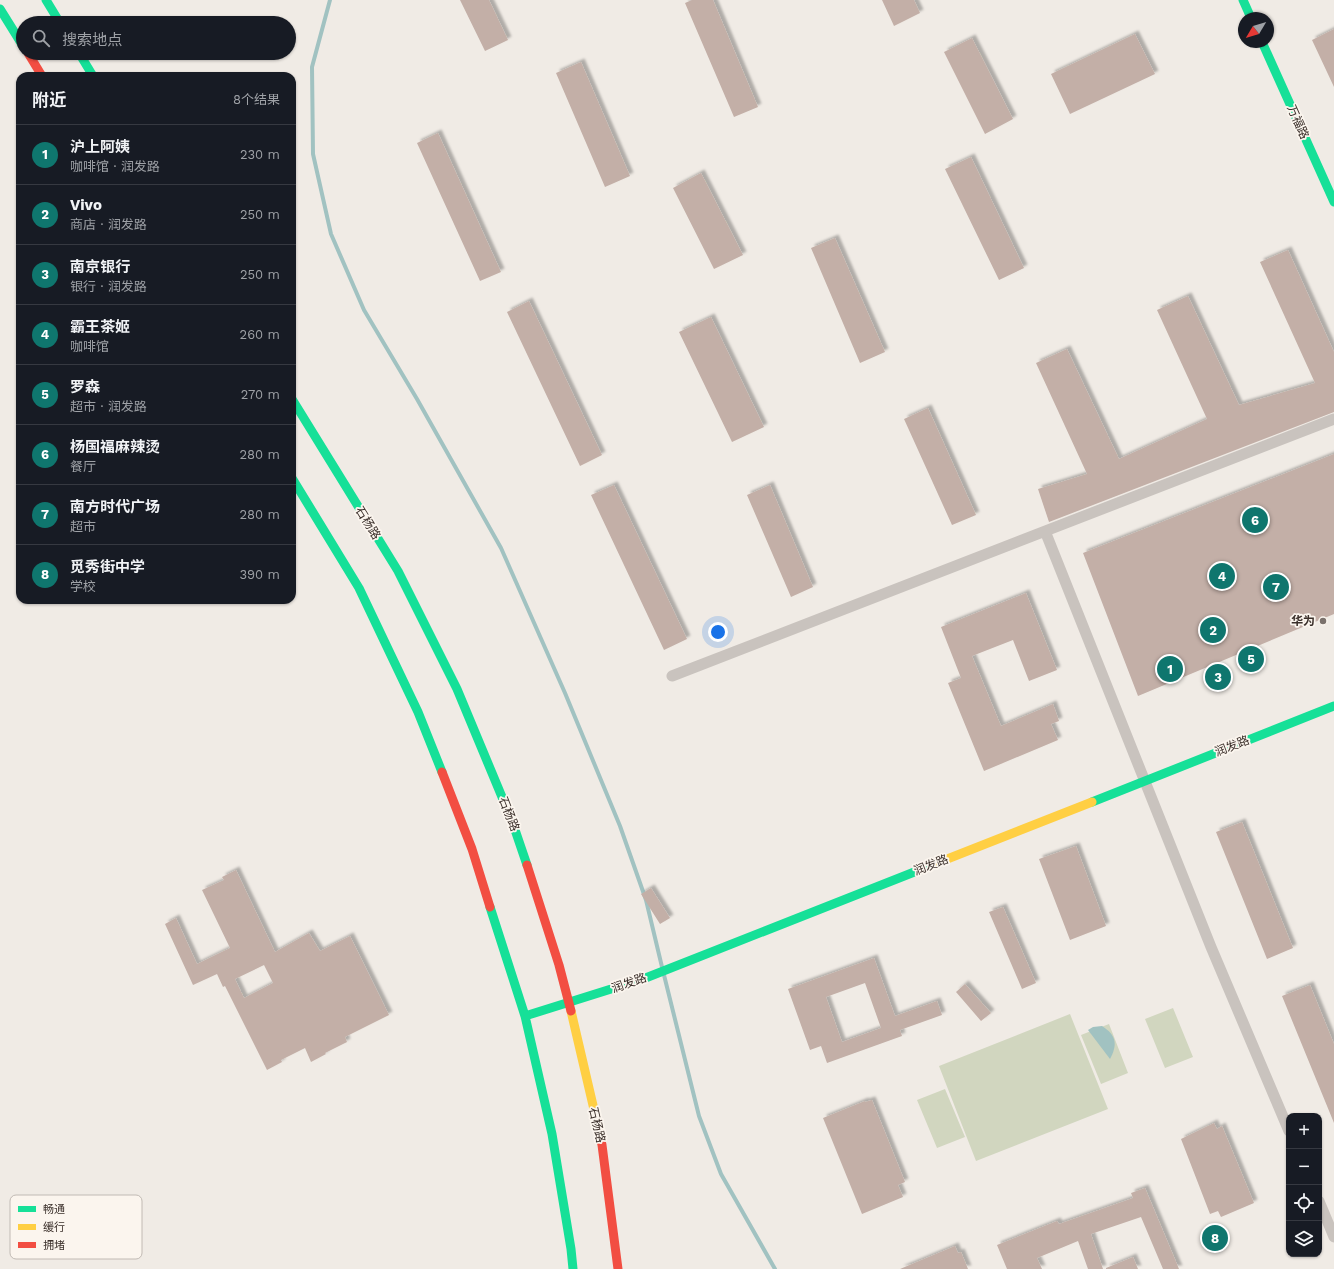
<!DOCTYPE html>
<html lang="zh">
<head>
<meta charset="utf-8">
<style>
	:root { --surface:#171b24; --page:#242831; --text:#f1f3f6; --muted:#9ea1a6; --line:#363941; --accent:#0f766e }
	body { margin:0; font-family:"Work Sans","Noto Sans SC",sans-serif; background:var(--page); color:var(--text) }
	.controls { position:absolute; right:12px; bottom:12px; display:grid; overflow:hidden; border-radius:8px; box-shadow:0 1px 3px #0004 }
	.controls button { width:36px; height:36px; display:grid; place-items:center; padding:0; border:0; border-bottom:1px solid var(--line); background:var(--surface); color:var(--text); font:20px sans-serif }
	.compass { position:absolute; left:1238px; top:12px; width:36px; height:36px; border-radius:50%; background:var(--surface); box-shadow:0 1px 3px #0004; rotate:232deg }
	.you { position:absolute; left:718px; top:632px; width:14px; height:14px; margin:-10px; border:3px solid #fff; border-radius:50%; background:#1a73e8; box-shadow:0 0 0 6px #1a73e833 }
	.badge { display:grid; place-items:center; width:26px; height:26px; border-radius:50%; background:var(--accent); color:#fff; font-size:13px; font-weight:700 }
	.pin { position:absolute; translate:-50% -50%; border:2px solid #fff; box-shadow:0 1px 4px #0006 }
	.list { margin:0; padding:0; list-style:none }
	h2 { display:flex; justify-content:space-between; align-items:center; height:52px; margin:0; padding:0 16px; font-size:17px }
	h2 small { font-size:13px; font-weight:400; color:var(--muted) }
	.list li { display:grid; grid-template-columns:26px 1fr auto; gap:12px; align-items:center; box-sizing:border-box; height:60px; padding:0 16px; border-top:1px solid var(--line) }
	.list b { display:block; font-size:15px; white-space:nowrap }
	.list p { margin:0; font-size:13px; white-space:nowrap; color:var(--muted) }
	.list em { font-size:13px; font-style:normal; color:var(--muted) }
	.icon { flex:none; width:22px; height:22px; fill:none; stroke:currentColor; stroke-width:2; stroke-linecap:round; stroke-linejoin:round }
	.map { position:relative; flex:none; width:1334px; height:1269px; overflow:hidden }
	.search { position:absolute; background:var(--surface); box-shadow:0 1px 3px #0004; left:16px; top:16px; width:280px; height:44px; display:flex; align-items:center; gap:10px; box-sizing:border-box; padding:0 14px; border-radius:22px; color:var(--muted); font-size:15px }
	.panel { position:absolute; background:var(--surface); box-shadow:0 1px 3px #0004; left:16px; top:72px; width:280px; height:532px; border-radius:12px }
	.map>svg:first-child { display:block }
	.green { fill:#d1d6bf }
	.water { fill:#a1c2c1 }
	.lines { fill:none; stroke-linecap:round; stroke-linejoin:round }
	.stream { stroke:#a1c2c1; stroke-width:4 }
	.building { fill:#c3afa7; fill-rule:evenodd; filter:url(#shadow) }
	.street { stroke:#c9c3be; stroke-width:11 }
	.fast { stroke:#16e098; stroke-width:9 }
	.slow { stroke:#ffcf43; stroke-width:9 }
	.jam { stroke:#f24e42; stroke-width:9 }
	.poi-dot { fill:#7a716c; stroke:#fbf5ee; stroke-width:1.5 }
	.labels { text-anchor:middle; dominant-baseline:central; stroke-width:3.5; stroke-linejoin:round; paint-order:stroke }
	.street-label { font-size:12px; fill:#3b302b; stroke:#fbf5ee }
	.poi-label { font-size:12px; font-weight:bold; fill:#3b302b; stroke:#fbf5ee; text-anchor:end }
	.key { fill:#fbf5ee; stroke:#c1bab4; stroke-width:1 }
	.key-label { font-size:11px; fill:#3b302b }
</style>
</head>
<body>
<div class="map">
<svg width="1334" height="1269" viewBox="0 0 1334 1269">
	<defs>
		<filter id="shadow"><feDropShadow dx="3.5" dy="-3.5" stdDeviation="1" flood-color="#0004"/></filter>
	</defs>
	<rect width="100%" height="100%" fill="#f0ebe5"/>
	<path class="green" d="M 1173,1008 L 1193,1057 L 1165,1068 L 1145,1019 Z
		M 1070,1014 L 1108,1109 L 976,1161 L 939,1066 Z
		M 1109,1024 L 1128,1073 L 1101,1084 L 1081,1035 Z
		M 945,1089 L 965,1137 L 937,1148 L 917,1100 Z"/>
	<path class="water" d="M 1102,1026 C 1116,1035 1118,1044 1110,1059 L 1088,1030 L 1093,1027 Z"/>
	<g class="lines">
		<path class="stream" d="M 330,0 L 312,67 L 313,154 L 331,234 L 364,310 L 417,399 L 501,548 L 565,693 L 620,826 L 646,900 L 662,967
			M 664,975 L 699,1116 L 721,1174 L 775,1269"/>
	</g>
	<path class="building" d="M 460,0 L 489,0 L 508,40 L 485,51 Z
		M 692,0 L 713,0 L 758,107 L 734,117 L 685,3 Z
		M 882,0 L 914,0 L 920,13 L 894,26 Z
		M 1334,29 L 1334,87 L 1312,40 Z
		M 1135,34 L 1155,74 L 1070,114 L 1051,74 Z
		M 972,38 L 1013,119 L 985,134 L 944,52 Z
		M 581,62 L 630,176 L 605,187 L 556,73 Z
		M 438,133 L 501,272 L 480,281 L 417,143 Z
		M 971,157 L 1024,268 L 999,280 L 945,169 Z
		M 701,173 L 743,255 L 714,269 L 673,188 Z
		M 835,238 L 885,352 L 860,363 L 811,248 Z
		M 1288,250 L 1334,352 L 1334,412 L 1049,522 L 1038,489 L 1087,474 L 1036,363 L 1067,349 L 1119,459 L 1207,419 L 1157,310 L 1188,296 L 1239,405 L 1315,383 L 1260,262 Z
		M 529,301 L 602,455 L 580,466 L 507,312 Z
		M 711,317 L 764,427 L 732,442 L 679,332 Z
		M 928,408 L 976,515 L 952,525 L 904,419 Z
		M 1334,454 L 1334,614 L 1138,696 L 1083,553 Z
		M 614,485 L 687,639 L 664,650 L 591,495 Z
		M 770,485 L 813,587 L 791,597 L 747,495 Z
		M 1026,593 L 1057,670 L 1029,681 L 1013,640 L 972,656 L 1001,726 L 1053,704 L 1059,721 L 1051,724 L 1058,740 L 984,771 L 948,683 L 961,678 L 941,627 Z
		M 1242,822 L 1293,948 L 1267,959 L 1216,832 Z
		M 1076,846 L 1106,926 L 1070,940 L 1039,859 Z
		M 236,870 L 275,952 L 309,933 L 320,951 L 350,936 L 389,1015 L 345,1037 L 347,1042 L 325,1053 L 326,1054 L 311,1062 L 305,1048 L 281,1060 L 282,1062 L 267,1070 L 225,986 L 223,987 L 217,974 L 193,985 L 165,924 L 176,918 L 197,964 L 230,948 L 202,890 L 224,880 L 222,877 ZM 264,965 L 273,983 L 244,998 L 235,979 Z
		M 651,888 L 670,918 L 660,924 L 641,894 Z
		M 1003,907 L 1036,983 L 1022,989 L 989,912 Z
		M 874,958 L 895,1016 L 937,1001 L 942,1015 L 900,1030 L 902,1036 L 827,1063 L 821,1046 L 810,1050 L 788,989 ZM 865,983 L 881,1028 L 842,1042 L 826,997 Z
		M 965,984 L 991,1013 L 981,1021 L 956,992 Z
		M 1310,985 L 1334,1044 L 1334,1123 L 1282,996 Z
		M 872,1100 L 905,1182 L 898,1185 L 903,1197 L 862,1214 L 823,1118 L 865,1101 L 865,1102 Z
		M 1214,1123 L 1217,1129 L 1222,1126 L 1254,1203 L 1221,1217 L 1218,1211 L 1210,1214 L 1181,1139 Z
		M 1145,1188 L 1179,1269 L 1163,1269 L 1141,1217 L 1091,1234 L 1103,1269 L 1088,1269 L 1078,1241 L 1037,1258 L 1042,1269 L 1007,1269 L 997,1245 L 1057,1221 L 1059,1224 L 1133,1198 L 1131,1193 Z
		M 955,1246 L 958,1253 L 961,1252 L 968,1269 L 900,1269 Z
		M 1133,1257 L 1138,1269 L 1106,1269 L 1106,1268 Z"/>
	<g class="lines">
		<path class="street" d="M 1045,531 L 1211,947 L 1289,1131
			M 672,676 L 1334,419
			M 1319,1201 L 1334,1237"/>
		<path class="fast" d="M 46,0 L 60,23
			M 1243,0 L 1251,18
			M 0,9 L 23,46
			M 1262,42 L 1334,202
			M 79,53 L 93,76
			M 292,399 L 398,571 L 457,689 L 512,821 L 527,865
			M 292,478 L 359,588 L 418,712 L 442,772
			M 1092,802 L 1334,706
			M 490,907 L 525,1016 L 552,1134 L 571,1249 L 573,1269
			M 525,1016 L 643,979 L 932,865"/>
		<path class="slow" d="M 932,865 L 1092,802
			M 571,1011 L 599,1131"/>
		<path class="jam" d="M 28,53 L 42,76
			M 442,772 L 472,849 L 490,907
			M 527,865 L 559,965 L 571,1011
			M 599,1131 L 602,1145 L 618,1269"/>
	</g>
	<circle class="poi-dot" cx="1323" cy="621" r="4"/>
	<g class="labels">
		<g class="street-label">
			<text transform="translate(1298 122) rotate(66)">万福路</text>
			<text transform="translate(368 523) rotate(58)">石杨路</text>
			<text transform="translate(1232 746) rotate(-21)">润发路</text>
			<text transform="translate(509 814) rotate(69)">石杨路</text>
			<text transform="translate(931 865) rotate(-21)">润发路</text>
			<text transform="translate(629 983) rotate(-19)">润发路</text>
			<text transform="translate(597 1125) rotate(77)">石杨路</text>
		</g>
		<g class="poi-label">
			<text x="1315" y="621">华为</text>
		</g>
	</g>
	<rect x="10" y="1195" width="132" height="64" rx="6" class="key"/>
	<rect x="18" y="1206" width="18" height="6" fill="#16e098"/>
	<rect x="18" y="1224" width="18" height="6" fill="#ffcf43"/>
	<rect x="18" y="1242" width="18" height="6" fill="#f24e42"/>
	<g class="key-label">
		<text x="43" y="1213">畅通</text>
		<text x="43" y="1231">缓行</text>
		<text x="43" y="1249">拥堵</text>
	</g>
</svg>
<div class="controls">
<button>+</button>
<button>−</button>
<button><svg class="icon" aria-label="locate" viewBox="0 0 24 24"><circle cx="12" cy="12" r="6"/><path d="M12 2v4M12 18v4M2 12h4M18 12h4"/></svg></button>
<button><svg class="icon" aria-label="layers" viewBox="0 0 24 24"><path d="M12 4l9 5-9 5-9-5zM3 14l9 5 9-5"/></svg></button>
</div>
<svg class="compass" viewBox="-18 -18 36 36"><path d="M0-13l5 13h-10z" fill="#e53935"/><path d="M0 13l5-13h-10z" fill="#9ea1a6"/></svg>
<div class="you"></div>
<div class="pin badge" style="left:1170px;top:669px">1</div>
<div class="pin badge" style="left:1213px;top:630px">2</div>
<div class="pin badge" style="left:1218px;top:677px">3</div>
<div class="pin badge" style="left:1222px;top:576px">4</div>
<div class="pin badge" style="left:1251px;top:659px">5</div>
<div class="pin badge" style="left:1255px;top:520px">6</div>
<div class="pin badge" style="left:1276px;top:587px">7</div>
<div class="pin badge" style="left:1215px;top:1238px">8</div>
<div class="search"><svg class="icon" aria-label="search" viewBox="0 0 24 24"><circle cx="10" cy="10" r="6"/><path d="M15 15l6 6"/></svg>搜索地点</div>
<section class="panel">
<h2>附近<small>8个结果</small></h2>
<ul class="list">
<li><span class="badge">1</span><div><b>沪上阿姨</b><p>咖啡馆 · 润发路</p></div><em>230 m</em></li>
<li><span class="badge">2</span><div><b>Vivo</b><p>商店 · 润发路</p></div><em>250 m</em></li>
<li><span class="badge">3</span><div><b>南京银行</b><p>银行 · 润发路</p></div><em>250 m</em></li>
<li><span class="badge">4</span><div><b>霸王茶姬</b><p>咖啡馆</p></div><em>260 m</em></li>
<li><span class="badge">5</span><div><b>罗森</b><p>超市 · 润发路</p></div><em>270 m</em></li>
<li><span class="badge">6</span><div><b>杨国福麻辣烫</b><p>餐厅</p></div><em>280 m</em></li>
<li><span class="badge">7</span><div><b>南方时代广场</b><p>超市</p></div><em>280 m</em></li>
<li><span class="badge">8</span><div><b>觅秀街中学</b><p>学校</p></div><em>390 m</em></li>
</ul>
</section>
</div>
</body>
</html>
